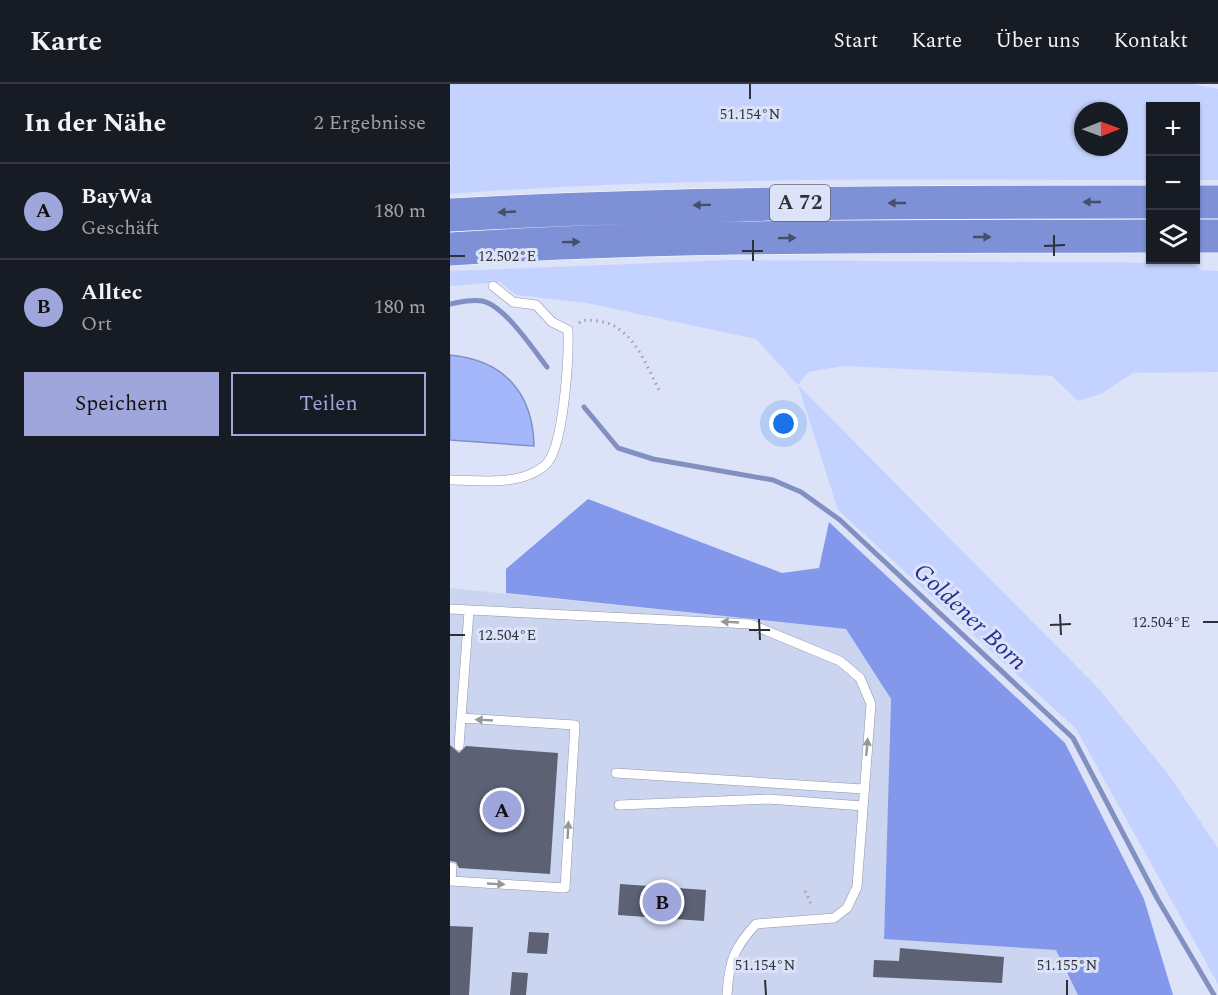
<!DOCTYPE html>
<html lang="de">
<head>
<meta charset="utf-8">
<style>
	:root { --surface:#171b24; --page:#20242c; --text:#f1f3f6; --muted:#9ea1a6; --line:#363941; --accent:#9fa6dc }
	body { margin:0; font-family:Spectral,serif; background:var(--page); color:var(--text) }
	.controls { position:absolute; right:18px; top:18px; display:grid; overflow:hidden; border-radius:0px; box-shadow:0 2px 4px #0004 }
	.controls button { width:54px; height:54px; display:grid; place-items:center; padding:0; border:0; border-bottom:2px solid var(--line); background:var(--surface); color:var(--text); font:30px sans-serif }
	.compass { position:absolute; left:624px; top:18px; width:54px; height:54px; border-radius:50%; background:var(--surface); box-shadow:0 2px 4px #0004; rotate:89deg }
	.you { position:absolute; left:334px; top:340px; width:21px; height:21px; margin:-15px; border:4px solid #fff; border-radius:50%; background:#1a73e8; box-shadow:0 0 0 9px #1a73e833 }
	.badge { display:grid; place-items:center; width:39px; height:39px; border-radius:50%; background:var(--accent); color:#111; font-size:20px; font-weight:700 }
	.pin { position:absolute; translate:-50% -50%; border:3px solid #fff; box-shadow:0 2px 6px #0006 }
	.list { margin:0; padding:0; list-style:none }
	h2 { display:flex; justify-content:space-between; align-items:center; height:78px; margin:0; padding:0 24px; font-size:26px }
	h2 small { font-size:20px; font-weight:400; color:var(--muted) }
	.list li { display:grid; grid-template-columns:39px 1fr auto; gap:18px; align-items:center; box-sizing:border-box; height:96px; padding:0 24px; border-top:2px solid var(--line) }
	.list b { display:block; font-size:22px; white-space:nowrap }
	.list p { margin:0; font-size:20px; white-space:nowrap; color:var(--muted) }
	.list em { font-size:20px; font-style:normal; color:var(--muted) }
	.actions { display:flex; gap:12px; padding:18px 24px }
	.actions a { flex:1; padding:14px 0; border:2px solid var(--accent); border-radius:0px; text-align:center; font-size:21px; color:var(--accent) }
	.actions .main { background:var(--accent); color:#111 }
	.icon { flex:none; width:33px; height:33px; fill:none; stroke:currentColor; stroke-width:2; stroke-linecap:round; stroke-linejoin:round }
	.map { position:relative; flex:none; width:768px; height:911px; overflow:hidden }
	header { display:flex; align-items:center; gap:36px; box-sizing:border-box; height:84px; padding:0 30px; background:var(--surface); border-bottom:2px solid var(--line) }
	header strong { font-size:28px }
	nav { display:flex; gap:33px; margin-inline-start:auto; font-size:21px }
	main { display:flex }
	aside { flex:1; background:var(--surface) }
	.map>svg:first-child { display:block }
	.built { fill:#ccd5f0 }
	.green { fill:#c4d2ff; fill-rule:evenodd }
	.forest { fill:#8398eb }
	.water { fill:#a4b7fb; stroke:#818fc1; stroke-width:1.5 }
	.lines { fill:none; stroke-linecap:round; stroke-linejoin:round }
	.stream { stroke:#818fc1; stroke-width:5 }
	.building { fill:#5c6174 }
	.service-casing { stroke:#9096aa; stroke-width:10 }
	.motorway-casing { stroke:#fff; stroke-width:34 }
	.path { stroke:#9ca2b2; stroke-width:3; stroke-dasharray:1.5 4.5; stroke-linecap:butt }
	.service { stroke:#fff; stroke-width:9 }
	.motorway { stroke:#7e90d6; stroke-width:33 }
	.oneway { fill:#464e68 }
	.oneway2 { fill:#96989c }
	.ticks { fill:none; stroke:#2e3139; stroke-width:2 }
	.labels { text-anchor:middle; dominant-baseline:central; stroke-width:6; stroke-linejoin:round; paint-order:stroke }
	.shield { fill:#dce3f9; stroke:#626673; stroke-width:1.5 }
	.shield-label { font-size:21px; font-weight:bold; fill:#2e3139 }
	.water-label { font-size:24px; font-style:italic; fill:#27308f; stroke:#dce3f9 }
	.ticks-label { font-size:15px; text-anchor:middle; fill:#2e3139; stroke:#dce3f9; stroke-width:6; stroke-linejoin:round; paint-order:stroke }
</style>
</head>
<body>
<header>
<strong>Karte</strong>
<nav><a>Start</a><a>Karte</a><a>Über uns</a><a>Kontakt</a></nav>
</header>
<main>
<aside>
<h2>In der Nähe<small>2 Ergebnisse</small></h2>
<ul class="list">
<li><span class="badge">A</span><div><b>BayWa</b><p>Geschäft</p></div><em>180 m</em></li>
<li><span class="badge">B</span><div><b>Alltec</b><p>Ort</p></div><em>180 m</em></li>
</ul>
<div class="actions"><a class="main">Speichern</a><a>Teilen</a></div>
</aside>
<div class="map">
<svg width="768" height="911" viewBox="0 0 768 911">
	<rect width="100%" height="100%" fill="#dce3f9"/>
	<path class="built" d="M 0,504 L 396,545 L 441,615 L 434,855 L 607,866 L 628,911 L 0,911 Z"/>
	<path class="green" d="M 0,0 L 742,0 L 768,5 L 768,96 L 746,96 L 746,22 L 700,22 L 700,96 C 467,96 233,92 0,110 ZM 633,27 L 669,27 L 669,63 L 633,63 Z
		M 281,176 L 740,179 L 752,186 L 768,187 L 768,288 L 683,289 L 651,310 L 628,317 L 602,292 L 393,282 L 358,288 L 348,301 L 648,604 L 718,690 L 768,764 L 768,900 L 626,645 L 388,426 L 348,301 L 306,255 L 137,219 L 66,211 L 50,198 L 0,202 L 0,187 Z"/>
	<path class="forest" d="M 138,415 L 332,489 L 369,484 L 379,438 L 615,659 L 694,815 L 723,911 L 628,911 L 606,866 L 434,855 L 441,615 L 396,545 L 56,509 L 56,485 Z"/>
	<path class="water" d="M 0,271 C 54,276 83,309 84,362 L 0,356 Z"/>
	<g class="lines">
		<path class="stream" d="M 0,220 C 11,218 21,215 32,217 C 54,221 83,265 97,283
			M 134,323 L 168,364 L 203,375 L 323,396 L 351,408 L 390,436 L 623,654 L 707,814 L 764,911"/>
	</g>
	<path class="building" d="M 0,661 L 9,669 L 16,662 L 108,669 L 100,790 L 9,784 L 6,778 L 0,777 Z
		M 170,800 L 256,806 L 254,837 L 168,831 Z
		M 0,842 L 23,843 L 19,911 L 0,911 Z
		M 79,848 L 99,849 L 97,870 L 77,869 Z
		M 450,864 L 554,873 L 552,899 L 423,893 L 424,876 L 449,877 Z
		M 62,888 L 78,889 L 76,911 L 60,911 Z"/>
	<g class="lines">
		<defs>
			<path id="service" d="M 0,396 C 26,396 58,401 83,389 C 87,387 95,382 98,378 C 114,357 119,273 118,246 L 102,238 L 86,221 L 63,218 L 43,202
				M 0,525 L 300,540 L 390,577 L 410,594 L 421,620 L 407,803 L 397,824 L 384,834 L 306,840 C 283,865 279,878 277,911
				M 11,634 L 19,527
				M 166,689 L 413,705
				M 169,721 L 318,715 L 413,722
				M 2,783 L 1,797 L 115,804 L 125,641 L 11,634 L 9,662"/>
			<path id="motorway" d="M 746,118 L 768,118
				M 0,131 C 233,118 467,118 700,118
				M 746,152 L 768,152
				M 0,165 C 233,150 467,153 700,152"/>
		</defs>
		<use href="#service" class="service-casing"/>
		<use href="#motorway" class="motorway-casing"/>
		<path class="path" d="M 129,239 C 135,235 141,236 148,237 C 182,241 195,279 209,306
			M 355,807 L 362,822"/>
		<use href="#service" class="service"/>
		<use href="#motorway" class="motorway"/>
	</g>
	<defs><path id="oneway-solid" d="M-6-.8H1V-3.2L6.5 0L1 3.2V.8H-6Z" transform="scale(1.5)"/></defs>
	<g class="oneway">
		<use href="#oneway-solid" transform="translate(642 118) rotate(180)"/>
		<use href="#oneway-solid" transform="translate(447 119) rotate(180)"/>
		<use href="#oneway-solid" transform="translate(252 121) rotate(179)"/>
		<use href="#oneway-solid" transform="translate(57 128) rotate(177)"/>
		<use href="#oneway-solid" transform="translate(532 153)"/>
		<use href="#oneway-solid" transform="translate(337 154) rotate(-1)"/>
		<use href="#oneway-solid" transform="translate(121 158) rotate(-1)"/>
	</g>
	<g class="oneway2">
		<use href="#oneway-solid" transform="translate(280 538) rotate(-177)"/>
		<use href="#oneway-solid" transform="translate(34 636) rotate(-177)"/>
		<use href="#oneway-solid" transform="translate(417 663) rotate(-85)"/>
		<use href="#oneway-solid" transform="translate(118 746) rotate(-87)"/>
		<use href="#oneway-solid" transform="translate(46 800) rotate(3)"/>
	</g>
	<path class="ticks" d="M 300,0 L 300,15M 604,151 L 604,172M 303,156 L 303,177M 594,162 L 615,161M 292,167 L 313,167M 0,172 L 15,172M 610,530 L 611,551M 309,535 L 310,556M 753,538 L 768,538M 600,541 L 621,540M 299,546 L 320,546M 0,551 L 15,551M 315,896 L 316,911M 617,896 L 617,911"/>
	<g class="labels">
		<rect class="shield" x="320" y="101" width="60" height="36" rx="4.5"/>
		<g class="shield-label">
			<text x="350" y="119">A 72</text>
		</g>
		<g class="water-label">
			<text transform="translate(520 533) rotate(43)">Goldener Born</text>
		</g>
	</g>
	<g class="ticks-label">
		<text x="300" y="35">51.154°N</text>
		<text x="57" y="177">12.502°E</text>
		<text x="711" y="543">12.504°E</text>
		<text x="57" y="556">12.504°E</text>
		<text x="315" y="886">51.154°N</text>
		<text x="617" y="886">51.155°N</text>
	</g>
</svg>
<div class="controls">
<button>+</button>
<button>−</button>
<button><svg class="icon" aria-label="layers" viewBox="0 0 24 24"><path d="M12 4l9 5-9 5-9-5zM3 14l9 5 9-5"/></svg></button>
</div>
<svg class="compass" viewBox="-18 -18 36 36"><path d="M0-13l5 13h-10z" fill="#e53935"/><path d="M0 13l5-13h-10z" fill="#9ea1a6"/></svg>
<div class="you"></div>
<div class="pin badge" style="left:52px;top:726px">A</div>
<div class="pin badge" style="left:212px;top:818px">B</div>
</div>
</main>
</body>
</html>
